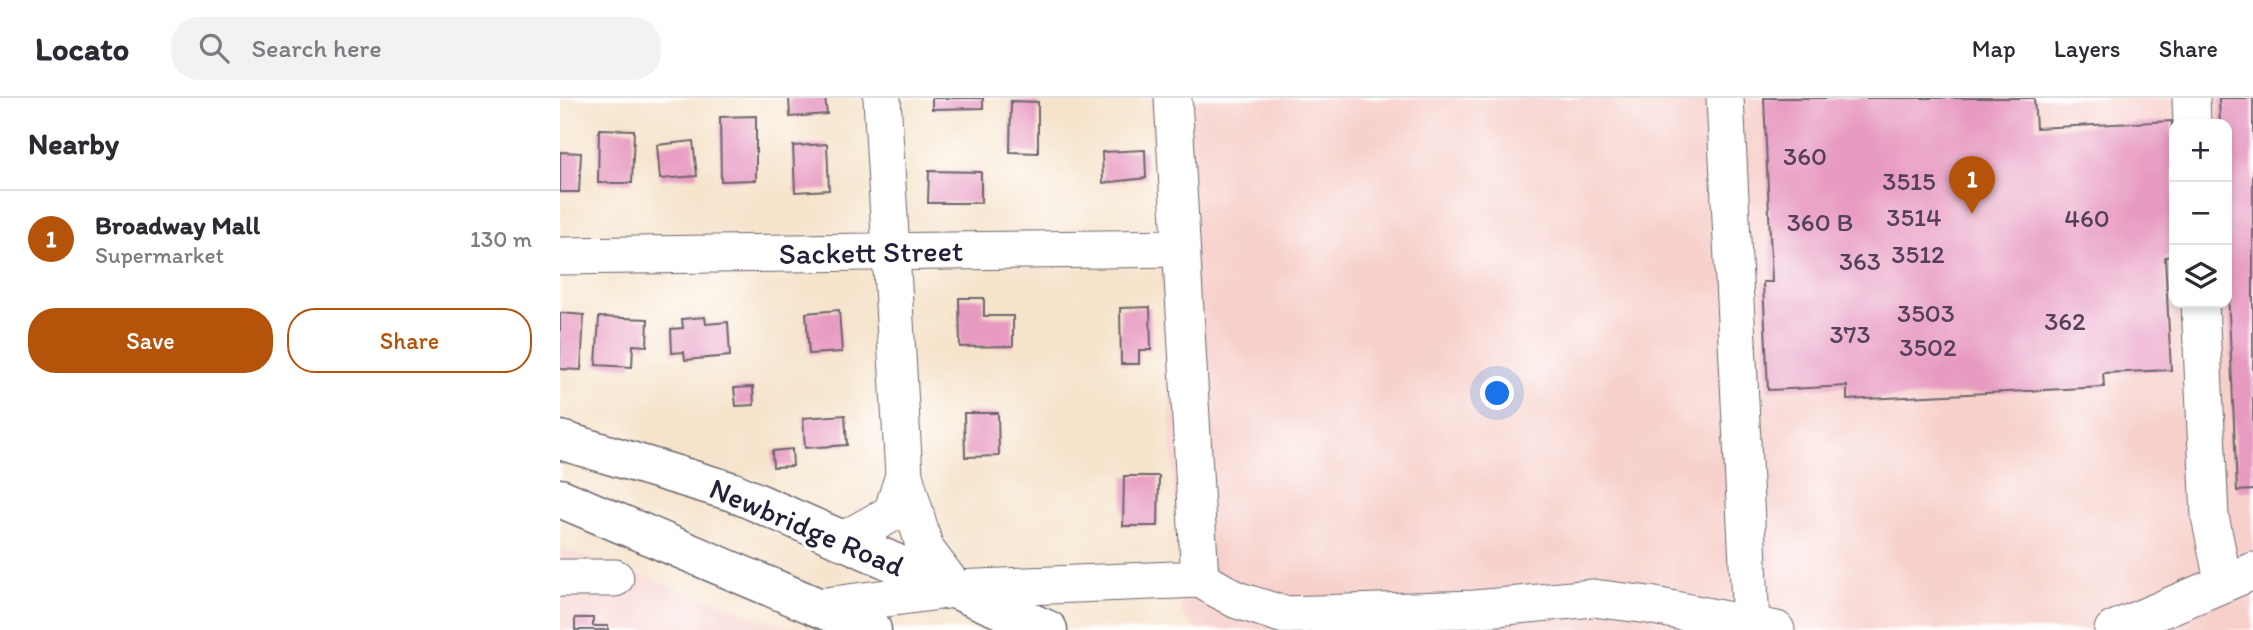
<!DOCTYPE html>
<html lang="en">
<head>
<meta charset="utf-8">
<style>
	:root { --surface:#fff; --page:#f2f2f3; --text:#2b2b33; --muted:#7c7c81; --line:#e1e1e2; --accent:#b45309 }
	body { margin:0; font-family:Itim,sans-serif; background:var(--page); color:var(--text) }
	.controls { position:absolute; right:21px; top:21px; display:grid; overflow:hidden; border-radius:14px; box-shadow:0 4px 10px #0003 }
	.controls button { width:63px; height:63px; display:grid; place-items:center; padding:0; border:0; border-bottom:2px solid var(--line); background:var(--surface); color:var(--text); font:35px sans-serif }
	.you { position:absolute; left:938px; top:296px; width:24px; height:24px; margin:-18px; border:5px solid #fff; border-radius:50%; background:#1a73e8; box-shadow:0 0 0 10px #1a73e833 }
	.badge { display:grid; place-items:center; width:46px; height:46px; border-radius:50%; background:var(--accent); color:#fff; font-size:23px; font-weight:700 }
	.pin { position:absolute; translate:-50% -58px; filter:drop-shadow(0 2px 4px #0008) }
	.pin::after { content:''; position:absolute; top:37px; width:24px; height:21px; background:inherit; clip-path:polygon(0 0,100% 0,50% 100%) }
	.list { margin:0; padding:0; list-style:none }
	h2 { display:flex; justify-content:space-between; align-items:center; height:91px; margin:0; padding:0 28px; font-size:30px }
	h2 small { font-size:23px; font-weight:400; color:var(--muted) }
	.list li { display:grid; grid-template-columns:46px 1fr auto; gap:21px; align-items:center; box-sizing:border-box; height:98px; padding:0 28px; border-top:2px solid var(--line) }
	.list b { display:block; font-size:26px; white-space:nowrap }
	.list p { margin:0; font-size:23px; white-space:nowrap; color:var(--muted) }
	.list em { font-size:23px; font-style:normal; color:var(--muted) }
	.actions { display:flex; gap:14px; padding:21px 28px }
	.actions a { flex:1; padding:16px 0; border:2px solid var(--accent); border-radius:28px; text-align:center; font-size:24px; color:var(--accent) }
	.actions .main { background:var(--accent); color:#fff }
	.icon { flex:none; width:38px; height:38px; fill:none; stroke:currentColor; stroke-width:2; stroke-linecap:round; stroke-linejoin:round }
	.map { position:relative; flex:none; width:1693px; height:532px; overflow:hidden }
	header { display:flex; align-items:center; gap:42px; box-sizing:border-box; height:98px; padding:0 35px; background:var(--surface); border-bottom:2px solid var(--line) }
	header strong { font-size:33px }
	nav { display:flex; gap:38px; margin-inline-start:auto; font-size:24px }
	.search { width:490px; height:63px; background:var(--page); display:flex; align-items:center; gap:18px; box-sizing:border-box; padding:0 24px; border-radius:28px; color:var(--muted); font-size:26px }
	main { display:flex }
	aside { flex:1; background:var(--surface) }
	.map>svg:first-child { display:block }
	.built { fill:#f7d0cb; fill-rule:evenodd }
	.building { fill:#e89bc1 }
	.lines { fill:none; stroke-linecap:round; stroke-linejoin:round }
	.minor-casing { stroke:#6c666d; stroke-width:39 }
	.major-casing { stroke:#6c666d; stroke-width:41 }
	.minor { stroke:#fff; stroke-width:37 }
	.major { stroke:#fff; stroke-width:38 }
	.labels { text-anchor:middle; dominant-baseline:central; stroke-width:7; stroke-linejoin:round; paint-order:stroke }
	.number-label { font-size:26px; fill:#54405c }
	.street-label { font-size:30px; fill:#22223b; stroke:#fff }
</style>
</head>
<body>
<header>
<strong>Locato</strong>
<div class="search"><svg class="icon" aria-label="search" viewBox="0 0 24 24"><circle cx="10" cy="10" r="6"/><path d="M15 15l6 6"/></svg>Search here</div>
<nav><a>Map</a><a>Layers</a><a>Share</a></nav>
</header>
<main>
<aside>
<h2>Nearby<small></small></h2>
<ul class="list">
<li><span class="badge">1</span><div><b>Broadway Mall</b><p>Supermarket</p></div><em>130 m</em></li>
</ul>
<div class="actions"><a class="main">Save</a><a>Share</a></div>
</aside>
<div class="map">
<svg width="1693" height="532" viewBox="0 0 1693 532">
	<rect width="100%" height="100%" fill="#fff"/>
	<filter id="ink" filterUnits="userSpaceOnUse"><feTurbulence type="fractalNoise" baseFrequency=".0143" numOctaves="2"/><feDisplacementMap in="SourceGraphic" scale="14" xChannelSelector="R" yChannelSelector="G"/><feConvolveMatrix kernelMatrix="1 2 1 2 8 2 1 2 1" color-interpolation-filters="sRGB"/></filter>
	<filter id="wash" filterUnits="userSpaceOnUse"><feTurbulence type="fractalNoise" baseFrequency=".00686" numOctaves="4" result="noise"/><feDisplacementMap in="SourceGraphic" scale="28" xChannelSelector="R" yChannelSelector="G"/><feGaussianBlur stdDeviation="1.57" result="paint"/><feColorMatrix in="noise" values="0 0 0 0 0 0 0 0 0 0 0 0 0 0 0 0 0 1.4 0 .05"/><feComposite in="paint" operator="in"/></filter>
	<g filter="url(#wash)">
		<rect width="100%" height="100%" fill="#f6e3cb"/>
		<path class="built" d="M 590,0 L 1693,0 L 1693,532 L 636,532 L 622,516 ZM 1614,26 L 1667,26 L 1667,205 L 1614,205 Z
			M 0,449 L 236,532 L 0,532 Z"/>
		<g id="blocks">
			<path class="building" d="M 229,0 L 265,0 L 267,16 L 230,19 Z
				M 372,0 L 423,0 L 423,10 L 372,11 Z
				M 1204,0 L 1474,0 L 1476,30 L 1612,23 L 1614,158 L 1605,159 L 1611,272 L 1543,275 L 1544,289 L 1287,302 L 1287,288 L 1208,292 L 1203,184 L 1212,184 Z
				M 1659,0 L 1693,0 L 1693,392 L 1677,393 L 1667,170 L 1667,26 L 1660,26 Z
				M 451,3 L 478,4 L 478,55 L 450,54 Z
				M 196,18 L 196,82 L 161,83 L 160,19 Z
				M 39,31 L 74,32 L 72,85 L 38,85 Z
				M 133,43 L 137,78 L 100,81 L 97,47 Z
				M 267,46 L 269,92 L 235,94 L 233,48 Z
				M 585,52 L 586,80 L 543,85 L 542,54 Z
				M 0,54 L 21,55 L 19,94 L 0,94 Z
				M 369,73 L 421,74 L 421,105 L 368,105 Z
				M 399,200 L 424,200 L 424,218 L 453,218 L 453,248 L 400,249 Z
				M 590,209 L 591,252 L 579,252 L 579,266 L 561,266 L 560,210 Z
				M 279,212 L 282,254 L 249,256 L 246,215 Z
				M 0,215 L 24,217 L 21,272 L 0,271 Z
				M 39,219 L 88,221 L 87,248 L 73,247 L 72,269 L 36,267 Z
				M 145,219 L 146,226 L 168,224 L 170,258 L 125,262 L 124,254 L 112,255 L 111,231 L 123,230 L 122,221 Z
				M 193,289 L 194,307 L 176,308 L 174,290 Z
				M 404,315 L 438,315 L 439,358 L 405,359 Z
				M 285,317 L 287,347 L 245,350 L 243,320 Z
				M 232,351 L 233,368 L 213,369 L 212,353 Z
				M 564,378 L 599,378 L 598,428 L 563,428 Z
				M 15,520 L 33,520 L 33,528 L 48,528 L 48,532 L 15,532 Z"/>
		</g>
	</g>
	<g filter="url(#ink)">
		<use href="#blocks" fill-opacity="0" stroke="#6c666d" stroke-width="2"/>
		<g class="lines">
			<defs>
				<path id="minor" d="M 322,0 L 344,377 L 365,451 L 395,491
					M 613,0 L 640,481
					M 1165,0 L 1191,526
					M 1631,0 L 1632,26
					M 0,158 L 621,150
					M 1640,205 L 1650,418 L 1663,483
					M 282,443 L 332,415 L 344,377
					M 0,480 L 55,480
					M 258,509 L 395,491 L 640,481 L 677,502 L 724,517 L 915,511 L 1033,500 L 1089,507 L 1216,532
					M 1553,532 L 1693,473"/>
				<path id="major" d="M 0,342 L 173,394 L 488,532
					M 0,400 L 312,532"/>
			</defs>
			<use href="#minor" class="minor-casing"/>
			<use href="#major" class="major-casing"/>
			<use href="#minor" class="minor"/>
			<use href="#major" class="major"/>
		</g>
	</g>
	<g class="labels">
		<g class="number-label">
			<text x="1245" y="58">360</text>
			<text x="1349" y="83">3515</text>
			<text x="1354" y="119">3514</text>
			<text x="1527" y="120">460</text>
			<text x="1260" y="124">360 B</text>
			<text x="1358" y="156">3512</text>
			<text x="1300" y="163">363</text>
			<text x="1366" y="215">3503</text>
			<text x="1505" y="223">362</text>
			<text x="1290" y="236">373</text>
			<text x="1368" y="249">3502</text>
		</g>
		<g class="street-label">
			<text transform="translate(311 154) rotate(-1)">Sackett Street</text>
			<text transform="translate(247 429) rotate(23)">Newbridge Road</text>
		</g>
	</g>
</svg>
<div class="controls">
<button>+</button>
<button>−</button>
<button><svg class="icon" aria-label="layers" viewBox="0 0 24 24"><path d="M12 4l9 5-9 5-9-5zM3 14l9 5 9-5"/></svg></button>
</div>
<div class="you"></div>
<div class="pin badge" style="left:1412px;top:116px">1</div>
</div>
</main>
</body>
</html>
